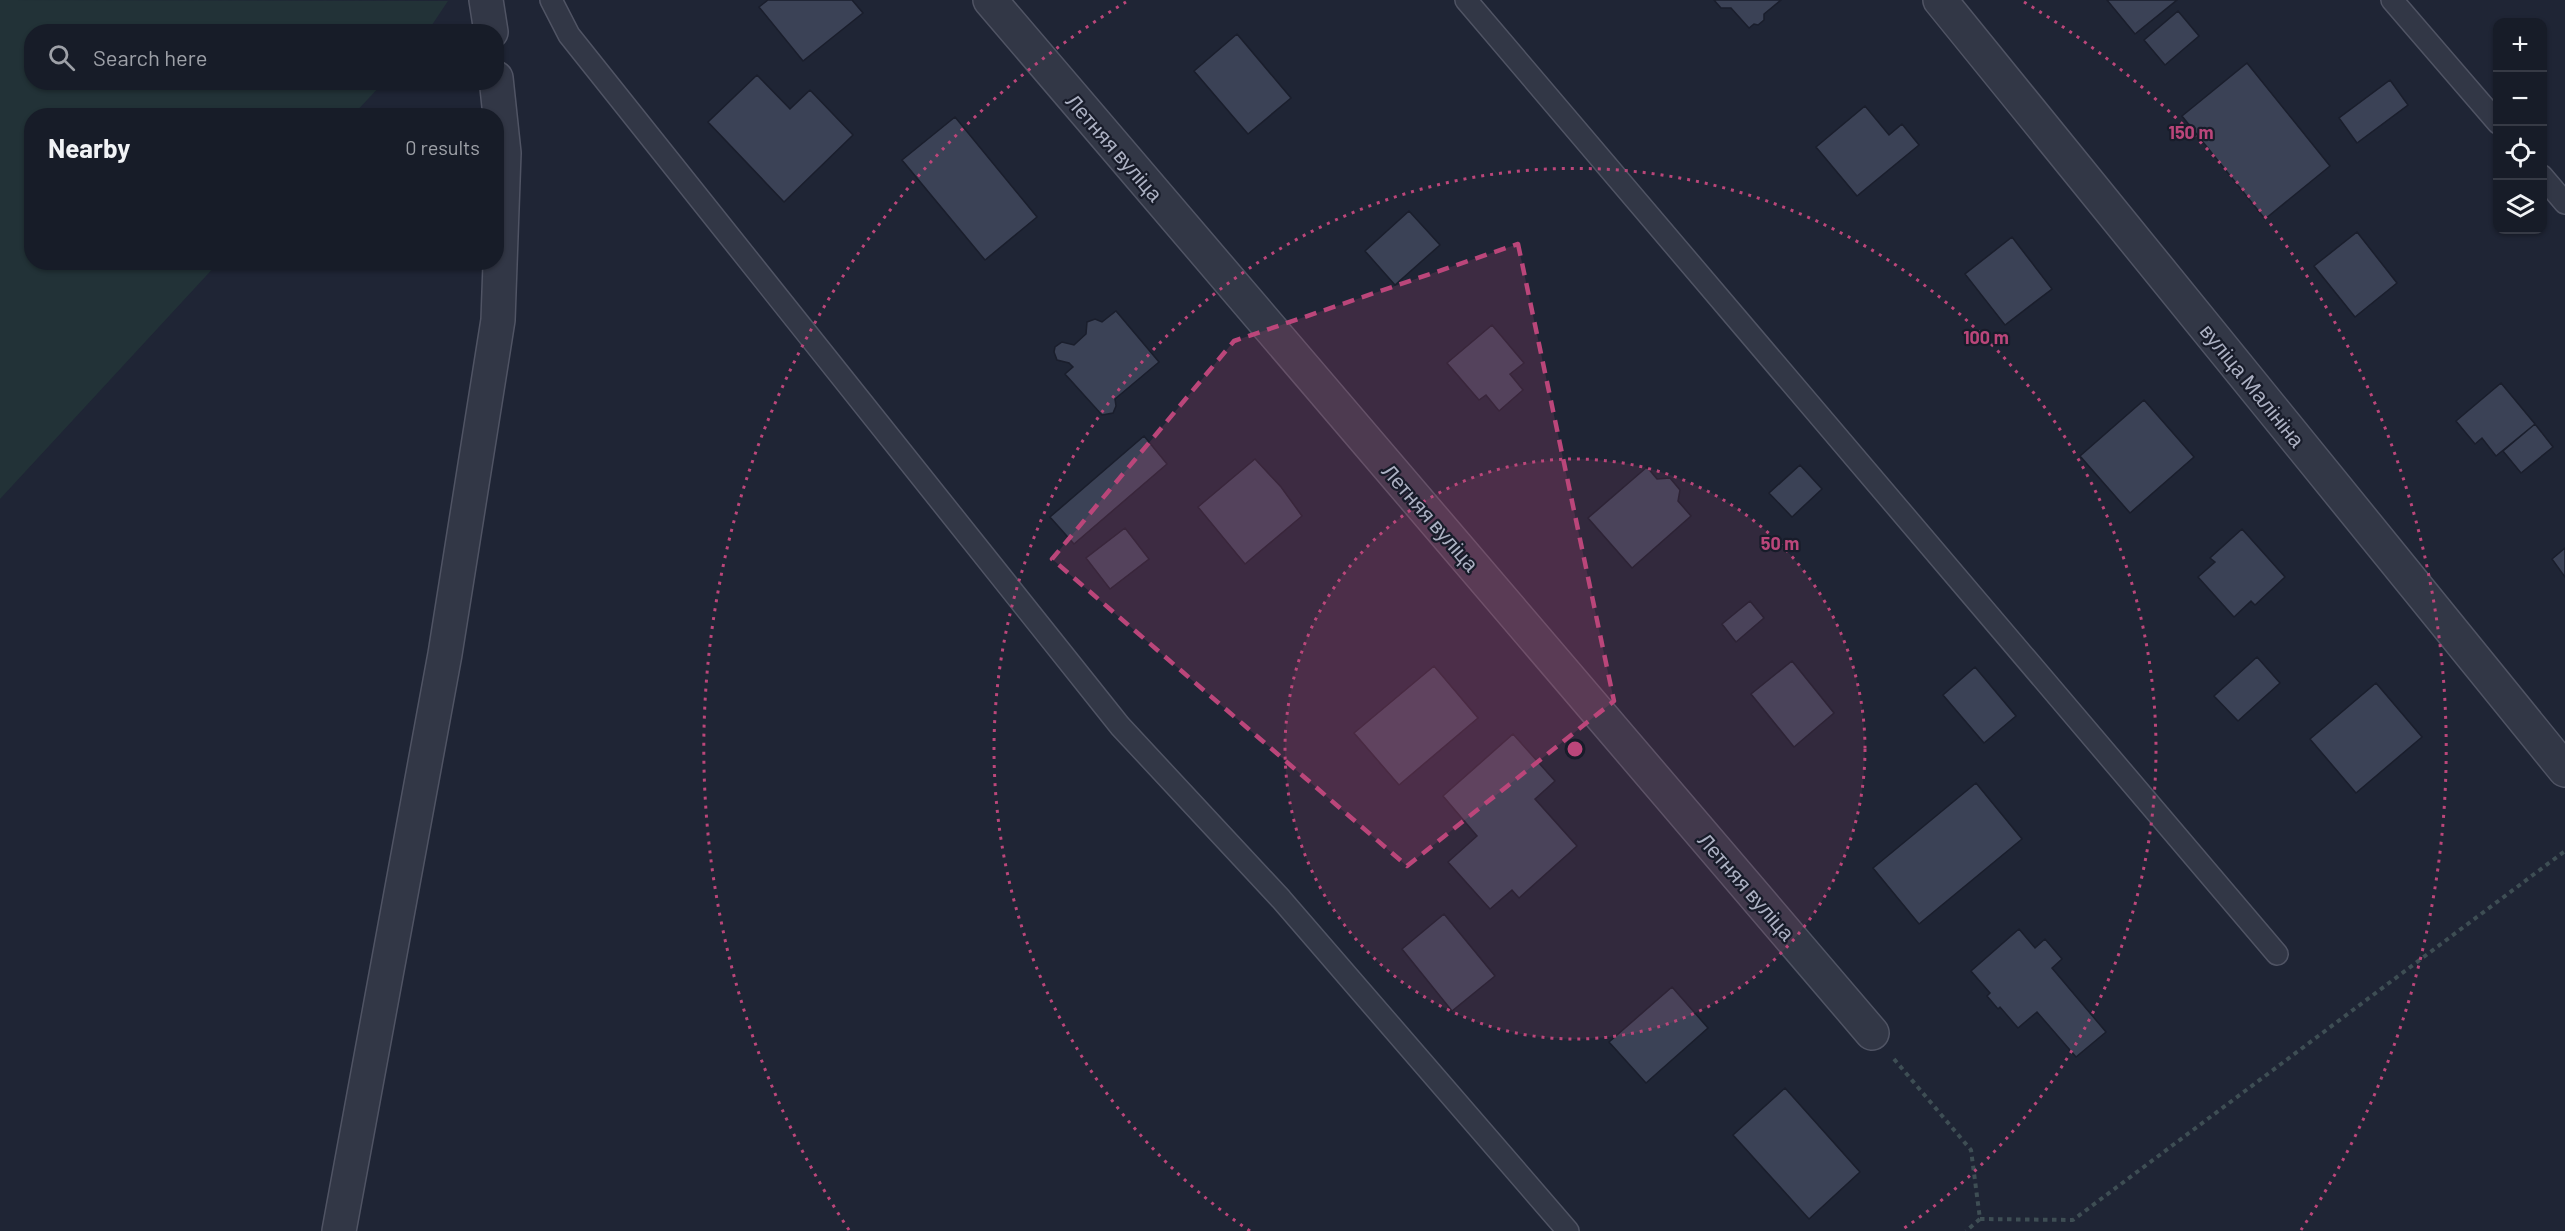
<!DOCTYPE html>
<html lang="en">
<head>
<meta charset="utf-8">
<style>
	:root { --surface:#171c28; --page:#242934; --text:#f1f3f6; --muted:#9ea1a8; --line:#363a45 }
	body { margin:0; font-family:Barlow,sans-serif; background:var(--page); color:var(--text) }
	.controls { position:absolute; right:18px; top:18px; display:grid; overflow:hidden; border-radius:12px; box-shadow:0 2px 4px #0004 }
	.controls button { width:54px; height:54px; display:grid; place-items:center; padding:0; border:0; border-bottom:2px solid var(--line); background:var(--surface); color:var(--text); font:30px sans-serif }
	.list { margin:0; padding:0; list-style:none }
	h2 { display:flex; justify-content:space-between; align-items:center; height:78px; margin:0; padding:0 24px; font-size:26px }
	h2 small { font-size:20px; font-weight:400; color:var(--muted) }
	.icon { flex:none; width:33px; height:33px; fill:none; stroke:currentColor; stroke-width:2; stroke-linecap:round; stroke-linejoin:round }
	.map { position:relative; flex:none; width:2565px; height:1231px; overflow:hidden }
	.search { position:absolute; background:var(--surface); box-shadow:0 2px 4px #0004; left:24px; top:24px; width:480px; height:66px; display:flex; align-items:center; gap:15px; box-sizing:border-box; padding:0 21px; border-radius:24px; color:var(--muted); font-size:22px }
	.panel { position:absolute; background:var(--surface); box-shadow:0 2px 4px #0004; left:24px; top:108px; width:480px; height:162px; border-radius:24px }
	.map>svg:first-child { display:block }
	.green { fill:#223237 }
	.building { fill:#3b4256; stroke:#1a1e2c; stroke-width:1.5 }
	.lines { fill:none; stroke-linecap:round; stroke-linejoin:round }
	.service-casing { stroke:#505464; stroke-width:24 }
	.minor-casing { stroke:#505464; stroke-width:36 }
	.tertiary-casing { stroke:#505464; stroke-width:36 }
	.path { stroke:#3e4e54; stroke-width:4; stroke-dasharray:4.5 4.5; stroke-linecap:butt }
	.service { stroke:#323746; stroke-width:21 }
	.minor { stroke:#323746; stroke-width:33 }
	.tertiary { stroke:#323746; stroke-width:33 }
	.marked { fill:#bb467a; fill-opacity:0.2; stroke:#bb467a; stroke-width:4.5; stroke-dasharray:12 8; stroke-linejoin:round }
	.ring { fill:none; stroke:#bb467a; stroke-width:3; stroke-dasharray:3 6 }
	.labels { text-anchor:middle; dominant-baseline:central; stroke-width:4.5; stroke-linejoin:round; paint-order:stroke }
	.street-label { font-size:21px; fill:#acb1c3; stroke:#181c2a }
	.centre { fill:#bb467a; stroke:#181c2a; stroke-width:3 }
	.ring-label { font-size:18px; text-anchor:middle; font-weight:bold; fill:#bb467a; stroke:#181c2a; stroke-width:4.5; stroke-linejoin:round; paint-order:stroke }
</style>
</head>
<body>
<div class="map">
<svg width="2565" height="1231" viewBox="0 0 2565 1231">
	<rect width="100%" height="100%" fill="#1f2535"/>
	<path class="green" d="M 0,0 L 448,1 L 428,31 L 32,32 L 32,82 L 383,83 L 353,115 L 32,116 L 32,262 L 218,263 L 0,499 Z"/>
	<path class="building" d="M 768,0 L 852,0 L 863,13 L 803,61 L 759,7 Z
		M 1714,0 L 1781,0 L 1764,14 L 1764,20 L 1758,25 L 1754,24 L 1749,28 L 1731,8 L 1721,8 Z
		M 2107,0 L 2177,0 L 2135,34 Z
		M 2178,11 L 2199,36 L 2165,65 L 2144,40 Z
		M 1237,34 L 1291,98 L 1248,134 L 1194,71 Z
		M 2247,63 L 2330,166 L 2265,219 L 2182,116 Z
		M 757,75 L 790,109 L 810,90 L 853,135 L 784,202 L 708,122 Z
		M 2390,80 L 2408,105 L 2357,143 L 2339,118 Z
		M 1865,106 L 1889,135 L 1902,124 L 1919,145 L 1857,196 L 1816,147 Z
		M 955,117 L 1037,217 L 985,260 L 902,160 Z
		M 1409,211 L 1440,245 L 1395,285 L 1365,251 Z
		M 2357,232 L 2397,283 L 2355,317 L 2314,266 Z
		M 2012,237 L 2052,289 L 2005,325 L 1965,274 Z
		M 1116,311 L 1159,362 L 1115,399 L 1116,406 L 1113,413 L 1102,415 L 1065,374 L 1073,367 L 1069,363 L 1057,360 L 1054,352 L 1055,347 L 1062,342 L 1074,345 L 1086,334 L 1087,322 L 1095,319 L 1102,322 Z
		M 1492,325 L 1524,363 L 1510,374 L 1523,390 L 1499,411 L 1486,395 L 1479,400 L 1447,363 Z
		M 2501,383 L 2535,424 L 2496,456 L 2482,438 L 2475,444 L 2456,421 Z
		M 2144,400 L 2194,457 L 2130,513 L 2080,456 Z
		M 2535,424 L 2553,447 L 2521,473 L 2503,451 Z
		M 1144,436 L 1167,464 L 1074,544 L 1050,517 Z
		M 1255,459 L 1281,487 L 1302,516 L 1245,564 L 1198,507 Z
		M 1800,465 L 1822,489 L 1792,517 L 1769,493 Z
		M 1647,467 L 1657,479 L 1670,478 L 1680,490 L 1678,501 L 1691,516 L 1632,568 L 1588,518 Z
		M 1125,528 L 1149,559 L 1110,589 L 1086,558 Z
		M 2242,529 L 2285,577 L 2255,605 L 2251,601 L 2234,617 L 2198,577 L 2215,562 L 2210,558 Z
		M 2565,548 L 2565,577 L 2552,559 Z
		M 1750,601 L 1764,618 L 1736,642 L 1722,624 Z
		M 2257,657 L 2280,683 L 2238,721 L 2214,696 Z
		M 1792,661 L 1834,713 L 1794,747 L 1751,694 Z
		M 1434,666 L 1478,718 L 1399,785 L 1354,733 Z
		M 1975,667 L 2016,716 L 1984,743 L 1943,695 Z
		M 2376,683 L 2422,737 L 2356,793 L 2310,739 Z
		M 1513,734 L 1555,781 L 1535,799 L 1577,846 L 1519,898 L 1512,890 L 1490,909 L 1448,862 L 1477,836 L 1443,796 Z
		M 1976,783 L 2022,839 L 1919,924 L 1873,868 Z
		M 1444,914 L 1495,976 L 1452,1011 L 1402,949 Z
		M 2019,929 L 2035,948 L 2045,939 L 2062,959 L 2052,968 L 2106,1032 L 2076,1057 L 2037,1012 L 2018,1028 L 2000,1007 L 1998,1009 L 1987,996 L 1990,993 L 1971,971 Z
		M 1672,987 L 1708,1028 L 1646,1083 L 1609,1042 Z
		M 1785,1088 L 1860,1172 L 1809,1219 L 1733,1135 Z"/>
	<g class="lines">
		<defs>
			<path id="service" d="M 551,0 L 569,35 L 1120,726 L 1281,899 L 1568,1231
				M 1466,0 L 2277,954
				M 2392,0 L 2498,123
				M 2542,176 L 2565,203"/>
			<path id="minor" d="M 990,0 L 1872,1033
				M 1940,0 L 2565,770"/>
			<path id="tertiary" d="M 486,0 L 491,32
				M 339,1231 L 445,654 L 498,320 L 504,153 L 496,78"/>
		</defs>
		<use href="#service" class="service-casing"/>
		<use href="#minor" class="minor-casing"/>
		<use href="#tertiary" class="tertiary-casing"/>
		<path class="path" d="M 1894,1059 L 1971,1150 L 1980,1219 L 1966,1231
			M 1980,1219 L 2073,1220 L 2565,851"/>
		<use href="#service" class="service"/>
		<use href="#minor" class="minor"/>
		<use href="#tertiary" class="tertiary"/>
	</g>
	<path class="marked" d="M 1518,244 L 1614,701 L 1407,866 L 1052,559 L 1234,341 Z"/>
	<circle cx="1575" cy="749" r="290" fill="#bb467a" fill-opacity=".12"/>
	<g class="ring">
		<circle cx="1575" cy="749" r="290"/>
		<path d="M1250 1231A581 581 0 1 1 1900 1231"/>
		<path d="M849 1230A871 871 0 0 1 1126 2M2024 2A871 871 0 0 1 2301 1230"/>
	</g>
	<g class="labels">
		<g class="street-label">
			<text transform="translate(1115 147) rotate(49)">Летняя вуліца</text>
			<text transform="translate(2253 385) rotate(51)">вуліца Малініна</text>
			<text transform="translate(1431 517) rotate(49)">Летняя вуліца</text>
			<text transform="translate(1747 886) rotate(49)">Летняя вуліца</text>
		</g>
	</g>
	<circle cx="1575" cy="749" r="9" class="centre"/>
	<g class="ring-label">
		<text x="2191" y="139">150 m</text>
		<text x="1986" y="344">100 m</text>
		<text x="1780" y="550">50 m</text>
	</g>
</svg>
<div class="controls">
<button>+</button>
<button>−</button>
<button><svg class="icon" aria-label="locate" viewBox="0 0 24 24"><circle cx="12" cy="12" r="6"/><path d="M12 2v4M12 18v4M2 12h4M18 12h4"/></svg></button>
<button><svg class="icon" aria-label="layers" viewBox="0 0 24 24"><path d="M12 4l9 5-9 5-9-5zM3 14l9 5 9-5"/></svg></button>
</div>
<div class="search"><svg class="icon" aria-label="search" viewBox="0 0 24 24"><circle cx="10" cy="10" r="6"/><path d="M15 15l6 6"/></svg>Search here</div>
<section class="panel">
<h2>Nearby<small>0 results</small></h2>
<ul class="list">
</ul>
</section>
</div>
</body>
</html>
